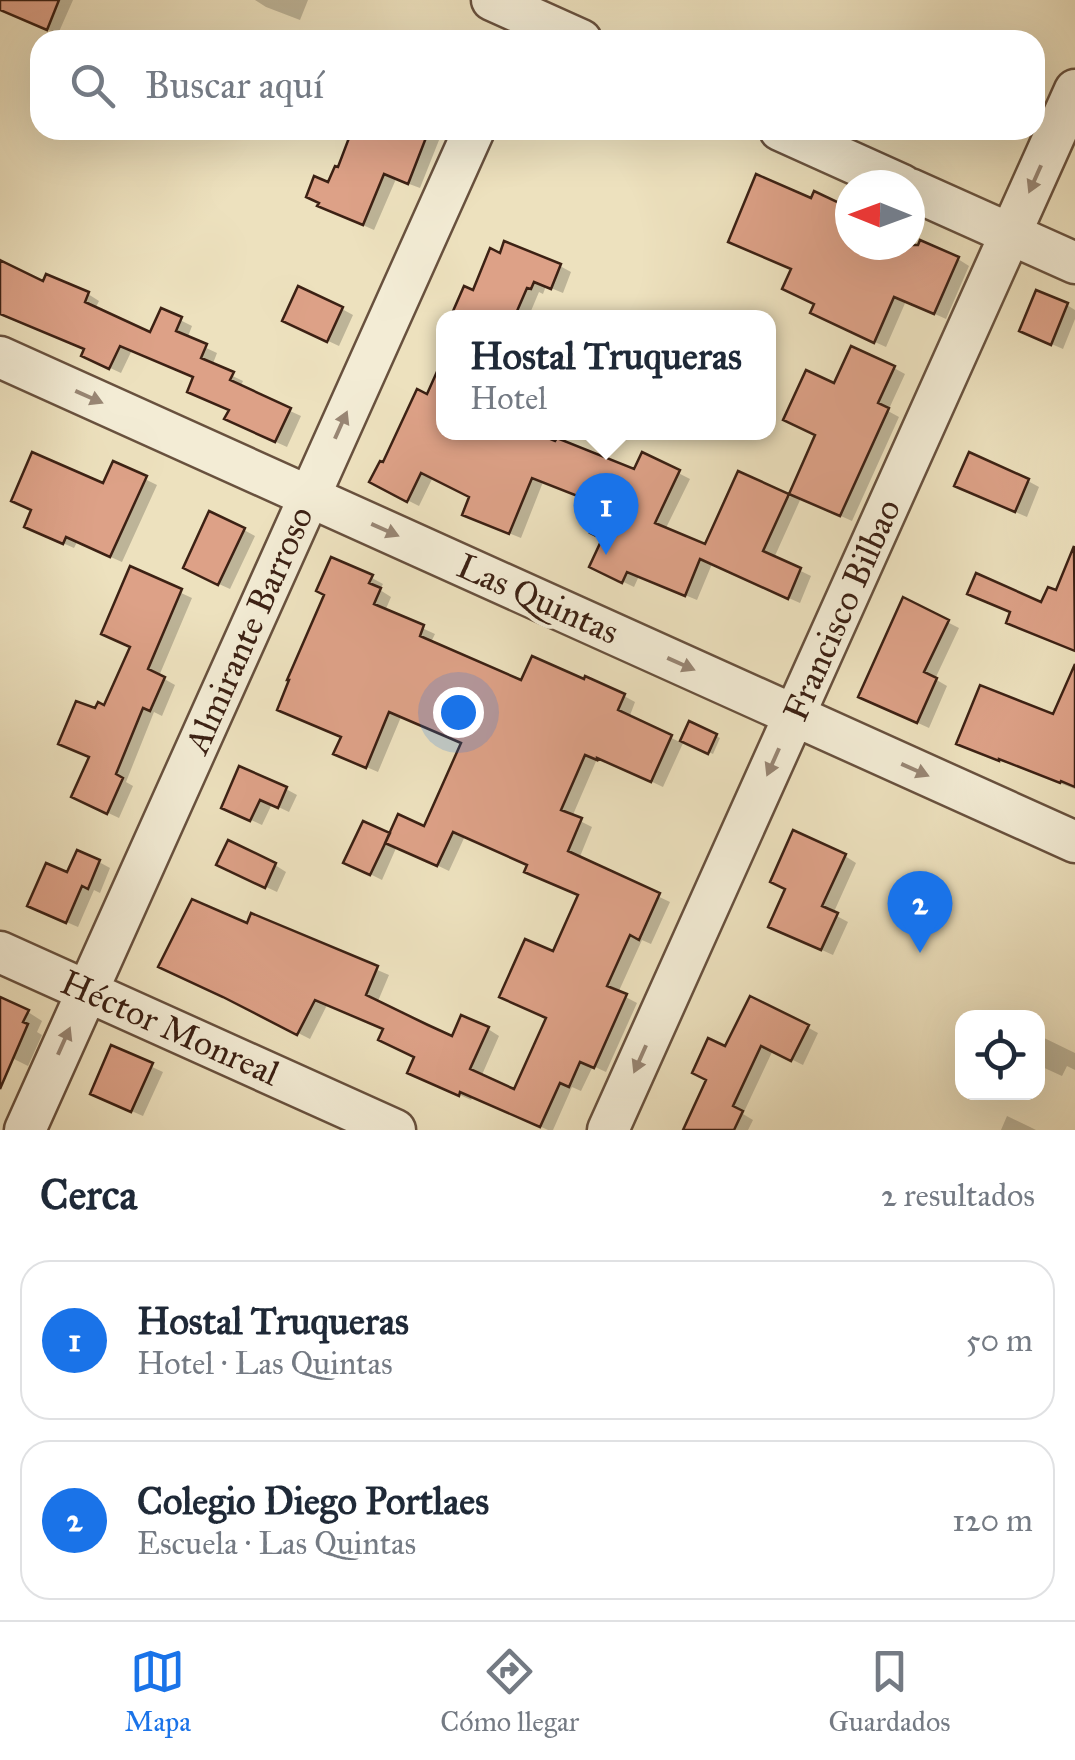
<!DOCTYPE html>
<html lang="es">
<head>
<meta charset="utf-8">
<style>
	:root { --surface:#fff; --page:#f6f6f7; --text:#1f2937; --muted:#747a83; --line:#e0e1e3; --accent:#1a73e8 }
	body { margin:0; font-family:"IM FELL Great Primer",serif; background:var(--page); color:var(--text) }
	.controls { position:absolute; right:30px; bottom:30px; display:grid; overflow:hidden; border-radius:20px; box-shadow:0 10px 40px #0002 }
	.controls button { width:90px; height:90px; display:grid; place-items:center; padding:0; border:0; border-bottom:2px solid var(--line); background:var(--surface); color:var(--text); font:50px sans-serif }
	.compass { position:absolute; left:835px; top:170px; width:90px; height:90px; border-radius:50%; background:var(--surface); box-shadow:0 10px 40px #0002; rotate:271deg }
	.you { position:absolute; left:458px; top:712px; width:35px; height:35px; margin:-25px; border:8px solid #fff; border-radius:50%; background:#1a73e8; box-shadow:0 0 0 15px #1a73e833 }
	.badge { display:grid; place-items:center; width:65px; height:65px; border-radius:50%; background:var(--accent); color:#fff; font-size:32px; font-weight:700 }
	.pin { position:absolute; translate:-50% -82px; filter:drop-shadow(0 2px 5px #0008) }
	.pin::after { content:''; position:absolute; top:52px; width:35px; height:30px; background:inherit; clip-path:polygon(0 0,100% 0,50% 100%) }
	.popup { position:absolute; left:436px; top:310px; width:340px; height:130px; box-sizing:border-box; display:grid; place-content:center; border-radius:20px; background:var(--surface); filter:drop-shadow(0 2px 8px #0005); font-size:32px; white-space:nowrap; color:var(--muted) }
	.popup b { font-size:38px; color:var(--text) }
	.popup::after { content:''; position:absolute; left:50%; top:100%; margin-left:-20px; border:20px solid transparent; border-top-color:var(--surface) }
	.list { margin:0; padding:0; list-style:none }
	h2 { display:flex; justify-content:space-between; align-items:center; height:130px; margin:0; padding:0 40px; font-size:42px }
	h2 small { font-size:32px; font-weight:400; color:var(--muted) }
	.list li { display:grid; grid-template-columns:65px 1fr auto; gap:30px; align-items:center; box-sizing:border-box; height:160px; margin:0 20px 20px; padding:0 20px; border:2px solid var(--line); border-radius:30px }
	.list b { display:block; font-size:38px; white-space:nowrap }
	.list p { margin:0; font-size:32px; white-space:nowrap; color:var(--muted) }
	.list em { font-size:32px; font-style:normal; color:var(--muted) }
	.icon { flex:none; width:55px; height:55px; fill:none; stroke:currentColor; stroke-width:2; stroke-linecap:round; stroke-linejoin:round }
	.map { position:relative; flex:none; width:1075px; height:1130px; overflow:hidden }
	.search { position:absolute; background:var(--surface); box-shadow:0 10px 40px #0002; left:30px; right:30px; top:30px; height:110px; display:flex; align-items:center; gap:25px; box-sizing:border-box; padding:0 35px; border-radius:30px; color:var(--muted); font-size:38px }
	.sheet { height:490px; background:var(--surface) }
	nav { display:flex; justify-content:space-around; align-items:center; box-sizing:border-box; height:140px; border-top:2px solid var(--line); background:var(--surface); font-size:28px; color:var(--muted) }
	nav a { display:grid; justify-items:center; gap:5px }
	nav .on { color:var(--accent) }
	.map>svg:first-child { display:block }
	.shadow { fill:#0003 }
	.building { fill:#dda187; stroke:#3c2114; stroke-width:2.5 }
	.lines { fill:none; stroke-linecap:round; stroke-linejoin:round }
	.minor-casing { stroke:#68513e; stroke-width:45 }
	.minor { stroke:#f3ecd5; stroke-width:40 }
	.oneway { fill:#988674 }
	.labels { text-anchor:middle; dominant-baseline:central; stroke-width:8; stroke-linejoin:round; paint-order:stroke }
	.street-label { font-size:35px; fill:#3c2114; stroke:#f3ecd5 }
</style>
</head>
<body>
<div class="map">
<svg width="1075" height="1130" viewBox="0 0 1075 1130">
	<rect width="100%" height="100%" fill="#ede1be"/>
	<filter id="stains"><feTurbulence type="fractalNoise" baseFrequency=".002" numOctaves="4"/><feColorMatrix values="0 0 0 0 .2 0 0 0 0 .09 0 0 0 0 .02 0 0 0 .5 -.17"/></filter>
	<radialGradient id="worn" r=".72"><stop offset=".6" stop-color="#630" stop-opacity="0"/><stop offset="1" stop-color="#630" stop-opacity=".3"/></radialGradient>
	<path class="shadow" d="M 0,0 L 73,0 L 58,34 L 0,9 Z
		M 255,0 L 308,0 L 300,20 L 266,7 Z
		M 355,130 L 443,130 L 420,188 L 396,179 L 374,230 L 331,211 L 329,185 L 339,170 Z
		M 812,201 L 850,211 L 850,245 L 909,245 L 958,259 L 969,266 L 946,319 L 906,301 L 886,347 L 824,319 L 817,304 Z
		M 0,263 L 45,285 L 88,294 L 99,301 L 95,309 L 152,335 L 162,311 L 192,326 L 187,339 L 217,353 L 212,366 L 243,381 L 240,388 L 301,416 L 287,447 L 239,425 L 231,410 L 195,378 L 132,350 L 121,373 L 95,361 L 87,350 L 0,315 Z
		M 560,266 L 571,272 L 563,293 L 546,286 L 543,294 L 539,292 L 528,318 L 452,318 L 475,293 Z
		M 1067,305 L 1075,310 L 1075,319 L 1063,349 L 1033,336 Z
		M 342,309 L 353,315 L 339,346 L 296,326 Z
		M 894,368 L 905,374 L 888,411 L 899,417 L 852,521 L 801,498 L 774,558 L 811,576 L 800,603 L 712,564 L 697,600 L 639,576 L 634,587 L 603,572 L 605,507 L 543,482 L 521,538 L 476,520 L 471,497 L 433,477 L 419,506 L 383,488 L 444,432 L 635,472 L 643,455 L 690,479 L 665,530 L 706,548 L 740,474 L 790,497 L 836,387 Z
		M 114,464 L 157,485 L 122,562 L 77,542 L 74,548 L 38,532 L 104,486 Z
		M 1028,481 L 1039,487 L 1027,517 L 968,491 Z
		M 244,530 L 255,536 L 230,589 L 197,574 Z
		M 131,570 L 192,598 L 159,676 L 175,685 L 162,716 L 154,712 L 126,782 L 133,786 L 119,818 L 85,802 L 97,712 L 105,708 L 132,647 Z
		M 372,578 L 383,584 L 380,590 L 391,597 L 385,611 L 435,634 L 430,644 L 523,683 L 624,696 L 635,702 L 629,718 L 682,743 L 691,724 L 720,738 L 713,754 L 684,741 L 663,787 L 610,762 L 609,764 L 597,759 L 572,817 L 592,827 L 579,859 L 670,902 L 651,944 L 642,940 L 618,993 L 637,1003 L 606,1072 L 593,1066 L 581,1091 L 572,1087 L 553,1130 L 548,1130 L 473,1096 L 471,1100 L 422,1078 L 417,1057 L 386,1030 L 327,1005 L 310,1039 L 237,1002 L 248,926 L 253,916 L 389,975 L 378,1001 L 453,1039 L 488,1029 L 499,1036 L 481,1077 L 516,1092 L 548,1018 L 554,955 L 580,896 L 529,866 L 465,836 L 449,871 L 397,846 L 382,880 L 358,868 L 391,837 L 425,829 L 464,744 L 401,717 L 378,772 L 348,759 L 343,737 L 291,715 Z
		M 904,600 L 959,628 L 935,679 L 947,686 L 929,728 L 872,702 Z
		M 1075,670 L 1075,789 L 970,749 L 1055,718 Z
		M 286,789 L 297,795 L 289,812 L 272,804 L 262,825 L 224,807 Z
		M 845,856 L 856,863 L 833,914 L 848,922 L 833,955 L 782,932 L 788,889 Z
		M 99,862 L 110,868 L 100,893 L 94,890 L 78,927 L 41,911 L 68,875 Z
		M 275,865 L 286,872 L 277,892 L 230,870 Z
		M 0,1006 L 28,1012 L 42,1021 L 37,1032 L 42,1035 L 28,1066 L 0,1052 Z
		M 807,1027 L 818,1033 L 803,1065 L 773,1050 L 743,1114 L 753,1120 L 748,1130 L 686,1130 L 726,1050 Z
		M 1038,1035 L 1075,1053 L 1075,1070 L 1067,1066 L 1062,1076 L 1038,1065 Z
		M 113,1049 L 163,1072 L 143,1116 L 104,1099 Z
		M 1007,1116 L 1030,1127 L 1036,1130 L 1001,1130 Z"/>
	<path class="building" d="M 0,0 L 59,0 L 47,30 L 0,10 Z
		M 352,130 L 429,130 L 408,184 L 384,174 L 363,225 L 317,206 L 319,203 L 306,197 L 314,176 L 328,182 L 335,166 L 338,167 Z
		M 756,174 L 811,198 L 814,191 L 850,208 L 850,245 L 918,245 L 920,240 L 959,257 L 934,314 L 894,297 L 874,343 L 810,313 L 814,304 L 782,289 L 791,269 L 728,242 Z
		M 504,241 L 561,264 L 551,289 L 534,282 L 531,289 L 527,288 L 514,318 L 450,318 L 464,286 L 473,290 L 490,248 L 500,253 Z
		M 0,260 L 43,281 L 46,274 L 89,292 L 85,302 L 150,332 L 161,308 L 182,317 L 176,331 L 207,344 L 201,358 L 234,372 L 230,380 L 291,408 L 275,442 L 224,419 L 229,410 L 187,392 L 193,377 L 120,346 L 109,369 L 81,356 L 84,349 L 0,314 Z
		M 298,286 L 343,307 L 327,342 L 282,321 Z
		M 1036,290 L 1068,303 L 1051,345 L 1019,331 Z
		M 851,346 L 895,366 L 878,403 L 889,408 L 840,516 L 789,494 L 815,435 L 783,420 L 806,370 L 834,383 Z
		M 444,356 L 444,432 L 534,432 L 555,441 L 557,438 L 634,469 L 642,452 L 680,470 L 655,523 L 705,544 L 738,471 L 789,494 L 763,551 L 801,568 L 788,599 L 700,559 L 685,596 L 627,572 L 622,583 L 589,567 L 602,539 L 590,533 L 603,506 L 532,478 L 509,534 L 462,515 L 469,497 L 421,473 L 407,502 L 369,482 L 380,461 L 383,462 L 417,389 L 427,394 Z
		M 32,452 L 103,483 L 113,461 L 147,476 L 110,557 L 66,537 L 63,544 L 24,527 L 31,510 L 11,501 Z
		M 969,452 L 1029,479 L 1015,512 L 954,486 Z
		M 209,511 L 245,528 L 218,585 L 183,568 Z
		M 1074,546 L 1075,651 L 1006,623 L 1010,612 L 967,594 L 976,573 L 1041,602 L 1048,587 L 1056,590 Z
		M 331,557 L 373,575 L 369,583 L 381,588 L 374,604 L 424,625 L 420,636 L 521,680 L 532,656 L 584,679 L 585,676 L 625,694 L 618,710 L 672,735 L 651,782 L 597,758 L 597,760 L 585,755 L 561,810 L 582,818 L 568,851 L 660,893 L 639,940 L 630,935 L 607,986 L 627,994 L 594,1068 L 580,1062 L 569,1087 L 560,1083 L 540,1127 L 460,1092 L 459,1096 L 407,1073 L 414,1057 L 378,1040 L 383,1029 L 315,1000 L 297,1035 L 223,997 L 158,967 L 192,899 L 247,923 L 251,913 L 378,966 L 366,995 L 428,1025 L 452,1036 L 461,1015 L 489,1027 L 470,1069 L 514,1089 L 546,1018 L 499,997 L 525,939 L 553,951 L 578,895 L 524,872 L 527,865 L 453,832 L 437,866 L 385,843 L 398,814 L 424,826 L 461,743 L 389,712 L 366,768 L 333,754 L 341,737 L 277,710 L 289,680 L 287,680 L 324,595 L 316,591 Z
		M 130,566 L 182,589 L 148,669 L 165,677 L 150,711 L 143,708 L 116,774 L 123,778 L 107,814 L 71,797 L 89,757 L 58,744 L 76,701 L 95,708 L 98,702 L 104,705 L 130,647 L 101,634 Z
		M 903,597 L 949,620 L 924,672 L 937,678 L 917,723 L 858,697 Z
		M 1075,664 L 1075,787 L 1061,781 L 1060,783 L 999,759 L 999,761 L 956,744 L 980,685 L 1053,714 Z
		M 689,721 L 717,734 L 708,754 L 680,741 Z
		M 239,766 L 287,787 L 278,808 L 260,800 L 250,821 L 221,808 Z
		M 363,821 L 390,833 L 370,875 L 343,863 Z
		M 793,830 L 846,854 L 822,906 L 838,913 L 821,950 L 768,927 L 785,889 L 770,882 Z
		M 228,840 L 276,863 L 265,888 L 216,865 Z
		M 77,850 L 100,860 L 88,889 L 82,886 L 66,923 L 27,906 L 46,863 L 67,872 Z
		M 750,996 L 809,1025 L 791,1061 L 761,1046 L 733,1106 L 743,1111 L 734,1130 L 683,1130 L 706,1080 L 692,1073 L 708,1038 L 725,1046 Z
		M 0,997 L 29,1010 L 23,1022 L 28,1024 L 0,1089 Z
		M 111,1045 L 153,1063 L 131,1112 L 90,1094 Z"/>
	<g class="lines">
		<defs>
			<path id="minor" d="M 492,0 L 581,40
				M 780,130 L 902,185
				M 910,189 L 1075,263
				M 0,357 L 1075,842
				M 0,952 L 395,1130
				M 25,1130 L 474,130
				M 608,1130 L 1075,90"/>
		</defs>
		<use href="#minor" class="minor-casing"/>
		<use href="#minor" class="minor"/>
	</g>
	<defs><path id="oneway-solid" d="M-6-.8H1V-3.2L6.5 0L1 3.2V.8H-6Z" transform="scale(2.5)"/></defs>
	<g class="oneway">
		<use href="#oneway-solid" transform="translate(1035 179) rotate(114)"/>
		<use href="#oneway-solid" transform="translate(89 397) rotate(24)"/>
		<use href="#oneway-solid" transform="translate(341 425) rotate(-66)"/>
		<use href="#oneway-solid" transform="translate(385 530) rotate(24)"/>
		<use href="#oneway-solid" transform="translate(681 664) rotate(24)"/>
		<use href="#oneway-solid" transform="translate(773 762) rotate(114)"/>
		<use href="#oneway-solid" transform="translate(915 770) rotate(24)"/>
		<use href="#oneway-solid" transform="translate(64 1041) rotate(-66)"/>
		<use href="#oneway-solid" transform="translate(640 1059) rotate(114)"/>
	</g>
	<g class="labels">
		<g class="street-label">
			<text transform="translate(538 599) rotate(24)">Las Quintas</text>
			<text transform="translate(842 610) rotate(-66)">Francisco Bilbao</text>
			<text transform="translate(249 630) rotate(-66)">Almirante Barroso</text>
			<text transform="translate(170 1028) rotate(24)">Héctor Monreal</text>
		</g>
	</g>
	<rect width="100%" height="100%" filter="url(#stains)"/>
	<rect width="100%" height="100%" fill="url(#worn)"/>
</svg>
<div class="controls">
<button><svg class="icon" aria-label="locate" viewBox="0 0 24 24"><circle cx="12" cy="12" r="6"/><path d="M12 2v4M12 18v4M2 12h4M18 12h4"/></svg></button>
</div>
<svg class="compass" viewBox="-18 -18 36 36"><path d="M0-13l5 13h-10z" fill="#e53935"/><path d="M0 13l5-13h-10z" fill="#747a83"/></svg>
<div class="you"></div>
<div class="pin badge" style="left:606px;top:555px">1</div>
<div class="popup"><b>Hostal Truqueras</b>Hotel</div>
<div class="pin badge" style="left:920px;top:953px">2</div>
<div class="search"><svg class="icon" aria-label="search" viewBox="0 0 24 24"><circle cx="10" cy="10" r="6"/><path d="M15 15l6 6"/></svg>Buscar aquí</div>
</div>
<section class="sheet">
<h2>Cerca<small>2 resultados</small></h2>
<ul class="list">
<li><span class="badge">1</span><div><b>Hostal Truqueras</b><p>Hotel · Las Quintas</p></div><em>50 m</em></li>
<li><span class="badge">2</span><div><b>Colegio Diego Portlaes</b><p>Escuela · Las Quintas</p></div><em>120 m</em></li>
</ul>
</section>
<nav>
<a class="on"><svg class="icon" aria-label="map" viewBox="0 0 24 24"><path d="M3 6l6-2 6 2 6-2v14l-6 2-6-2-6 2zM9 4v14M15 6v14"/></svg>Mapa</a>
<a><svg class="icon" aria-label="directions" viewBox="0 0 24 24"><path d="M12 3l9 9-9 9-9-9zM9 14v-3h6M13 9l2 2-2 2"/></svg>Cómo llegar</a>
<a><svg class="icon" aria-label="saved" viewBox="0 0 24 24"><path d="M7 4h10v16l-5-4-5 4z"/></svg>Guardados</a>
</nav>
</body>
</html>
